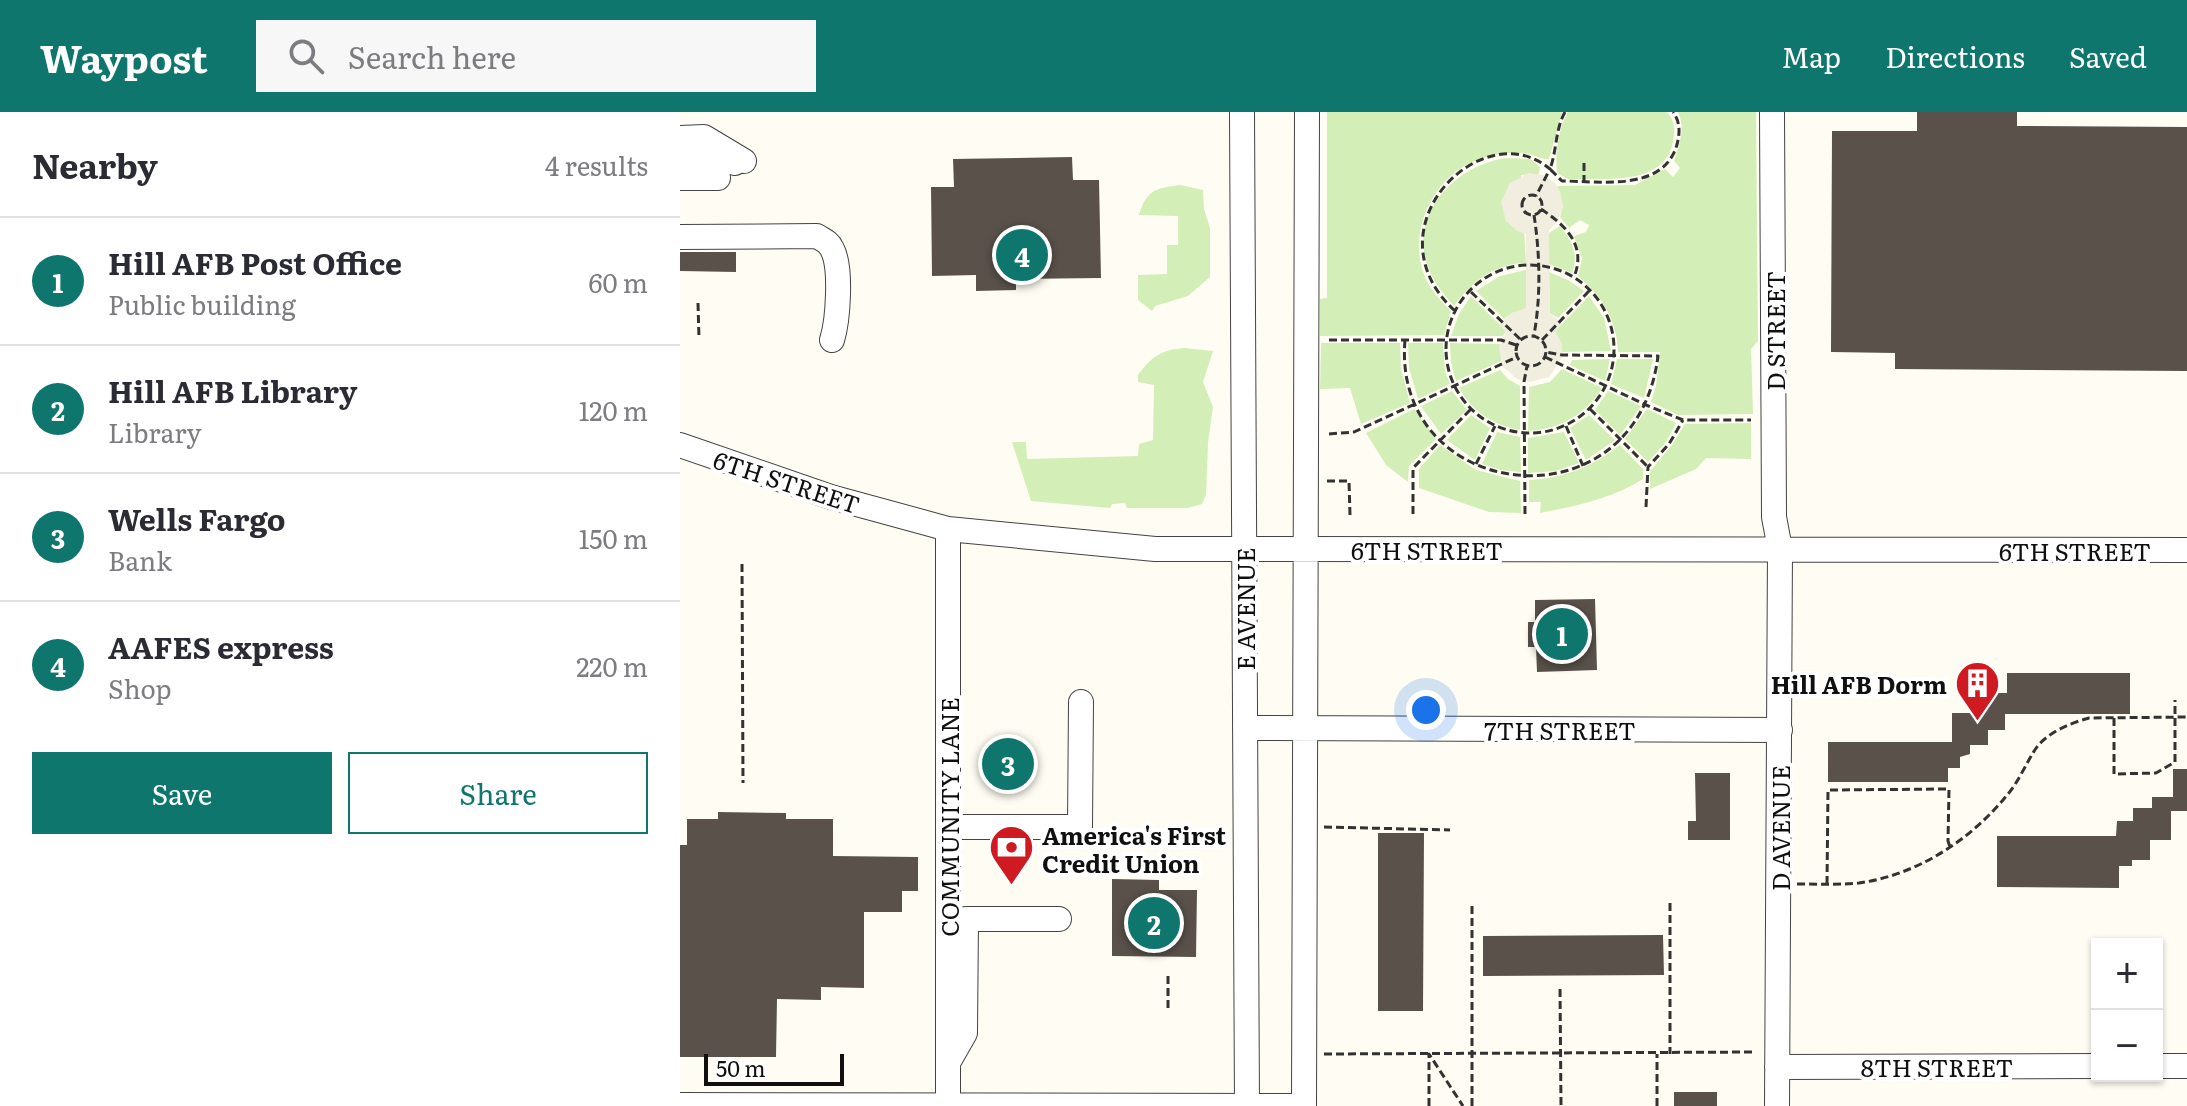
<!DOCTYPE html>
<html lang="en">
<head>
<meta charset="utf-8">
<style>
	:root { --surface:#fff; --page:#f7f7f7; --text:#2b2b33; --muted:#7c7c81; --line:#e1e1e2; --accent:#0f766e }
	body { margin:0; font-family:Literata,serif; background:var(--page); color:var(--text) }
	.controls { position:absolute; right:24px; bottom:24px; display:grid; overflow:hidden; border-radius:0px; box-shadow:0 2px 6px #0004 }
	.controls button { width:72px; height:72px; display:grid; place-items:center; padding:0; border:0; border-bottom:2px solid var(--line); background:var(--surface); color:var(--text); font:40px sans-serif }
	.scale { position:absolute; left:24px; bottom:20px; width:140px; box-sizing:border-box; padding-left:8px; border:4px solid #101010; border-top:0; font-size:22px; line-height:28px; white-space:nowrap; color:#101010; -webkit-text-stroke:6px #fff; paint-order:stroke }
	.you { position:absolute; left:746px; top:598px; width:28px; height:28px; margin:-20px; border:6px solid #fff; border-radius:50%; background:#1a73e8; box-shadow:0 0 0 12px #1a73e833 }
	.badge { display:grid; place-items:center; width:52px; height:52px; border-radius:50%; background:var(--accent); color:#fff; font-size:26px; font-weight:700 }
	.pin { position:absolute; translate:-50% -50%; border:4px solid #fff; box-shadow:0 2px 8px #0006 }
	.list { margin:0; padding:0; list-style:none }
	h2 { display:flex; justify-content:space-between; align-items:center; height:104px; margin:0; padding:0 32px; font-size:34px }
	h2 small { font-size:26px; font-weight:400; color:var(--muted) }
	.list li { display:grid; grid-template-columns:52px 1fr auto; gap:24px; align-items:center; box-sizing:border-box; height:128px; padding:0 32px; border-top:2px solid var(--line) }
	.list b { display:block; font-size:30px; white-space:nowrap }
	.list p { margin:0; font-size:26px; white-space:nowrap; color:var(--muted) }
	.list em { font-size:26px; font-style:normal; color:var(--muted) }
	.actions { display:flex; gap:16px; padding:24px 32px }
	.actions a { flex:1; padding:18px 0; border:2px solid var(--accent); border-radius:0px; text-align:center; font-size:28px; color:var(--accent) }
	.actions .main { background:var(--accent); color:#fff }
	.icon { flex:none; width:44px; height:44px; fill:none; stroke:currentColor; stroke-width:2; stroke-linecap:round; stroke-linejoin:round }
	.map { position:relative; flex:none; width:1507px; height:994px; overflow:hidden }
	header { display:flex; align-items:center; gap:48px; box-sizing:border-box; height:112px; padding:0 40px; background:var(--accent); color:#fff }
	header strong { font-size:38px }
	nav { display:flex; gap:44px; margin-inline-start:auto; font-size:28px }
	.search { width:560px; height:72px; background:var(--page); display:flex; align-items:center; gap:20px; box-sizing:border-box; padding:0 28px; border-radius:0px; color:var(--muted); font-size:30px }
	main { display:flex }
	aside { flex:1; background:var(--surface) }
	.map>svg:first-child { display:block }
	.green { fill:#d3eeb7 }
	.plaza { fill:#f1eddf }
	.building { fill:#5a514b }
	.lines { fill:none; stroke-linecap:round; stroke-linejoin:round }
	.minor-casing { stroke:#434343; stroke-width:26 }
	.path { stroke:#323232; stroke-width:3; stroke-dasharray:8 4; stroke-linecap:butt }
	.minor { stroke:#fff; stroke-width:24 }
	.labels { text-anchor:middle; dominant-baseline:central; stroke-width:8; stroke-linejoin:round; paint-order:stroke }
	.street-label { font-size:24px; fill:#101010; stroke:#fff }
	.poi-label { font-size:24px; font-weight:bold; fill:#101010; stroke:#fff; text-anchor:end }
</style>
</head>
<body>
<header>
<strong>Waypost</strong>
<div class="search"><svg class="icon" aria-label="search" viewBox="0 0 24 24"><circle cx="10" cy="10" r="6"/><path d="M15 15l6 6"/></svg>Search here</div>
<nav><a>Map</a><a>Directions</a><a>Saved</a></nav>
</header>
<main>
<aside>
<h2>Nearby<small>4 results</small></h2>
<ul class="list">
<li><span class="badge">1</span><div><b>Hill AFB Post Office</b><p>Public building</p></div><em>60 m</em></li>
<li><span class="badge">2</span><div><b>Hill AFB Library</b><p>Library</p></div><em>120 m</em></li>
<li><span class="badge">3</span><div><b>Wells Fargo</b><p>Bank</p></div><em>150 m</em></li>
<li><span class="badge">4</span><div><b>AAFES express</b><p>Shop</p></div><em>220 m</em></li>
</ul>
<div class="actions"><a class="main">Save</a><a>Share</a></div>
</aside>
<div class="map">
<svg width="1507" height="994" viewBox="0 0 1507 994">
	<rect width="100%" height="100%" fill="#fffdf3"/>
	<path class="green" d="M 647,0 L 882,0 L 869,47 C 862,47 858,45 852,43 C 836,39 818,41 803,46 C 754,60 726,119 745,165 C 751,179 761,189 771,199 L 764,223 L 640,224 L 640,187 L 647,186 Z
		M 888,0 L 987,0 C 995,9 995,18 993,30 C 984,75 923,66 888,67 L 877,61 C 875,40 878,18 888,0 Z
		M 998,0 L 1076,0 L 1078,229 L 1071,237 L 1073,302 L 998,303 L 971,290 L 976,274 L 980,240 L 938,240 C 937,207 922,185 898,164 L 902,147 L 894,124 L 906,120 L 909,113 L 900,108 L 889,116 L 880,105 L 883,94 L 877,74 L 955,73 L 985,57 L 993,65 L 1000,56 L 994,49 C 999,33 1006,17 998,0 Z
		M 826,46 L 850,47 L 860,55 L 859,62 L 841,63 L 846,151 C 815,151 791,170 774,194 C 760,179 747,161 744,140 C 737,92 782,52 826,46 Z
		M 500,73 L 523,78 L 524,97 L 530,116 L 530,165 L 508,184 L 475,194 L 472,199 L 458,188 L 458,163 L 487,162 L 487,133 L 498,133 L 498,104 L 459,103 C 466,78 476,76 500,73 Z
		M 880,114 C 892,129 899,142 892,161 L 869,152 L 869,121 Z
		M 846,158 L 846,197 L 832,201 L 824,207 L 796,179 L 820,164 Z
		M 869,160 L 888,168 L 904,179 L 878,206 L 870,201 Z
		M 791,184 L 826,219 L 823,224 L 771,224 L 779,202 Z
		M 909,184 L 924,206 L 931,239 L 882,240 L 875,219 Z
		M 641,231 L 720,231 L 721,257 L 730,291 L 681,312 L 670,276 L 640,277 Z
		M 728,231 L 763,231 L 765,259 L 770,272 L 738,287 L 729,256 Z
		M 770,231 L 820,232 L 821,249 L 776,269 L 771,251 Z
		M 504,236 L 533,239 L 523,270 L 533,295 L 528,331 L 526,383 L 522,392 L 508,396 L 447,396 L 445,391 L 432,392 L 430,396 L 351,389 L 332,330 L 346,330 L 347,347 L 458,344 L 459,332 L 473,328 L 474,273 L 458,270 L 458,263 C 472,244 481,238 504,236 Z
		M 930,247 L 925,269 L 890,253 L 892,248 Z
		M 937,247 L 973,247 L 964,286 L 931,272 Z
		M 882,257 L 922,276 C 905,303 880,317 848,319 L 849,275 L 870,270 Z
		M 820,258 L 828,267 L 840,274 L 840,318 C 813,313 793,300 779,276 Z
		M 772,279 L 787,298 L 761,322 L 741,294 Z
		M 928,279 L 961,294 L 940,323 L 915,298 Z
		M 734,297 L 756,327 L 729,354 L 728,370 L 706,353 L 686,321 Z
		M 967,297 L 996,311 L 986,330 L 968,350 L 945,327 Z
		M 791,303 L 810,316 L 795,348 L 767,328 Z
		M 909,303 L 935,328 L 906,348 L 890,316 Z
		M 1071,311 L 1071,347 L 1026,346 L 1016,357 L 970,377 L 970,359 L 992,333 L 1005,312 Z
		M 817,320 L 840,325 L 841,360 L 821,358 L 802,352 Z
		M 884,320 L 899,351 L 875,359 L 848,361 L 848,326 Z
		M 760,333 L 796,358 L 840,369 L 841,401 L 809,400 L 739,376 L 739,357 Z
		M 940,333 L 963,357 L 963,367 C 931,387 896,394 860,401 L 861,390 L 849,390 L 849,368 C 885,366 911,355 940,333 Z"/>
	<path class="plaza" d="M 849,61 L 863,63 L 874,70 L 880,79 L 883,94 L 878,109 L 869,118 L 870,201 L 882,212 L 875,219 L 882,232 L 881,247 L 869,265 L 850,270 L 837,267 L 823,255 L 819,236 L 826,219 L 819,212 L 832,201 L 846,196 L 846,122 L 837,119 L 826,109 L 821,90 L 830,71 Z"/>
	<path class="building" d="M 1237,0 L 1337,0 L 1337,14 L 1507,15 L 1507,259 L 1215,257 L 1215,241 L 1151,240 L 1152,19 L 1237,19 Z
		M 392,45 L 393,68 L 419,68 L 421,166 L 336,167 L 336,178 L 296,179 L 296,163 L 252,164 L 251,75 L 274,75 L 273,47 Z
		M 0,140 L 56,140 L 56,160 L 0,159 Z
		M 915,487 L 917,558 L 857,560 L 856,535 L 848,535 L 848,510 L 855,510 L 855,488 Z
		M 1327,561 L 1450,561 L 1450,602 L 1325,602 L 1325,618 L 1308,618 L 1308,633 L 1290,633 L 1290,642 L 1280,645 L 1280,656 L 1268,656 L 1268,670 L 1148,670 L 1148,630 L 1272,630 L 1272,601 L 1291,601 L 1291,581 L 1327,581 Z
		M 1493,657 L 1507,657 L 1507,699 L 1491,699 L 1491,728 L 1470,728 L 1470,748 L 1452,748 L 1452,754 L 1439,754 L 1439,776 L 1317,775 L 1317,724 L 1436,724 L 1437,709 L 1453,709 L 1453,696 L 1472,696 L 1472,685 L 1493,685 Z
		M 1015,661 L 1050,661 L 1050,728 L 1008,728 L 1008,709 L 1016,709 Z
		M 38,700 L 106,701 L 106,707 L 153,707 L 153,744 L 238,745 L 238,779 L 222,779 L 222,800 L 184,800 L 184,876 L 141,875 L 141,888 L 97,887 L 96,945 L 0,945 L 0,733 L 7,733 L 7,707 L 38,707 Z
		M 698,721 L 744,721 L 743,899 L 698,899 Z
		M 432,767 L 479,768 L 479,778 L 517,778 L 516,845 L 432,844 Z
		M 983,823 L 984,863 L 803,864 L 803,824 Z
		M 994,980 L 1037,980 L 1037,994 L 994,994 Z"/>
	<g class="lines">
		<defs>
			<path id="minor" d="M 562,0 L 567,994
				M 1092,0 L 1094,405 L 1100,437 L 1097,994
				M 0,26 L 24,25 L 64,49
				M 0,47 L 33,47 L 55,51
				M 0,66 L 38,66
				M 0,125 L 137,124 C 143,128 149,130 152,137 C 162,155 158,209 152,228
				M 0,333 L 151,385 L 268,417 L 475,437 L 1507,438
				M 268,417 L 268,994
				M 565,616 L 1100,618
				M 268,715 L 400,715 L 401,590
				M 269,949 L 285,921 L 286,807 L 379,807
				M 1477,954 L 1507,954
				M 1097,955 L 1417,954
				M 0,993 L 624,994
				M 624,994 L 627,0"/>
		</defs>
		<use href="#minor" class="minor-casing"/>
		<path class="path" d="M 885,0 C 875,18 877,38 870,57 L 882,69 C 919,69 980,80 996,36 C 1000,23 1001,11 993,0
			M 904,51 L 904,69
			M842 93a10 10 0 1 1 20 0a10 10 0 1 1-20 0Z
			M 861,97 C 885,113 907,133 894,165
			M 854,103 C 860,142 861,184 854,223
			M766 237a84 84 0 1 1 168 0a84 84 0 1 1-168 0Z
			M 791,180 L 840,227
			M 18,191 L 19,227
			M 775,199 C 685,116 803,0 870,57 L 856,84
			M836 239a15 15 0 1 1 30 0a15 15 0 1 1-30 0Z
			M 649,228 L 821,228 L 836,233
			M 725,228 C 711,391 956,420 978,244 L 882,243 L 866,240
			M 862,228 L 909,179
			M 865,245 L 966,293 L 1003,308 L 1071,308
			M 910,297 L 968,355
			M 886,314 L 903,354
			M 649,322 L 674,320 L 837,245
			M 796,352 L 815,314
			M 647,369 L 669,369 L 670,403
			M 966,395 L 968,355 L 989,332 L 1003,308
			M 733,402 L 733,356 L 791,297
			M 845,402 L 844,270 L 847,254
			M 62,452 L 63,671
			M 1434,606 L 1434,662 L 1476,661 L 1495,650 L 1495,588
			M 644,715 L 770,718
			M 1117,772 C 1138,772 1158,773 1179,771 C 1237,763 1291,728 1328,682 C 1338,670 1345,654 1353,641 C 1363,622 1390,611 1409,606 L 1507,605
			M 1147,772 L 1148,678 L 1269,677 L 1268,729 L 1270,735
			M 990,791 L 990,942
			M 488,864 L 488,900
			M 880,877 L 881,994
			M 644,942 L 1076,940
			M 749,994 L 749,942 L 783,994
			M 792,994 L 792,790
			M 977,994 L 977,942"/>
		<use href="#minor" class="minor"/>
	</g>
	<defs>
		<symbol id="building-pin" viewBox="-11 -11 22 30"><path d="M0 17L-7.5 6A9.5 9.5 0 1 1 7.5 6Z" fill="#ce1a20" stroke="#fff"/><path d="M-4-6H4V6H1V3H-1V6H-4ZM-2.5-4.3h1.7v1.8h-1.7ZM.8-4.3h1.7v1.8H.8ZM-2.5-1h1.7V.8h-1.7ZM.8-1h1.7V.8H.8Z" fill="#fff"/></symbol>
		<symbol id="bank-pin" viewBox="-11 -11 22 30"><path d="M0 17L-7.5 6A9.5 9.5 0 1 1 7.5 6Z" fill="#ce1a20" stroke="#fff"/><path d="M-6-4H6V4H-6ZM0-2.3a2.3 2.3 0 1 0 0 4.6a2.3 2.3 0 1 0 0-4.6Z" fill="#fff"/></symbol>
	</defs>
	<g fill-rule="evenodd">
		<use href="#building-pin" x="1272" y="546" width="51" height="69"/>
		<use href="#bank-pin" x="306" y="710" width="51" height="69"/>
	</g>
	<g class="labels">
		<g class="street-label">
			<text transform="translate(1094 219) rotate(-90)">D STREET</text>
			<text transform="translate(107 369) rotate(18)">6TH STREET</text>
			<text x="747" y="437">6TH STREET</text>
			<text x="1395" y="438">6TH STREET</text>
			<text transform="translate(564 497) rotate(-90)">E AVENUE</text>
			<text x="880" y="617">7TH STREET</text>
			<text transform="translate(268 705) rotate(-90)">COMMUNITY LANE</text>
			<text transform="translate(1099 716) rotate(-90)">D AVENUE</text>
			<text x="1257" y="954">8TH STREET</text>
		</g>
		<g class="poi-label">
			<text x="1267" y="571">Hill AFB Dorm</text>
			<text x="362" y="722" text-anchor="start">America's First<tspan x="362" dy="28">Credit Union</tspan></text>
		</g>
	</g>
</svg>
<div class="controls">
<button>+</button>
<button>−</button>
</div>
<div class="scale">50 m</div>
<div class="you"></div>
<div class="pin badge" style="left:882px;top:522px">1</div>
<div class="pin badge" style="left:474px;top:811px">2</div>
<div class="pin badge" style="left:328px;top:652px">3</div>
<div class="pin badge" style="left:342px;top:143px">4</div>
</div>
</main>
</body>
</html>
